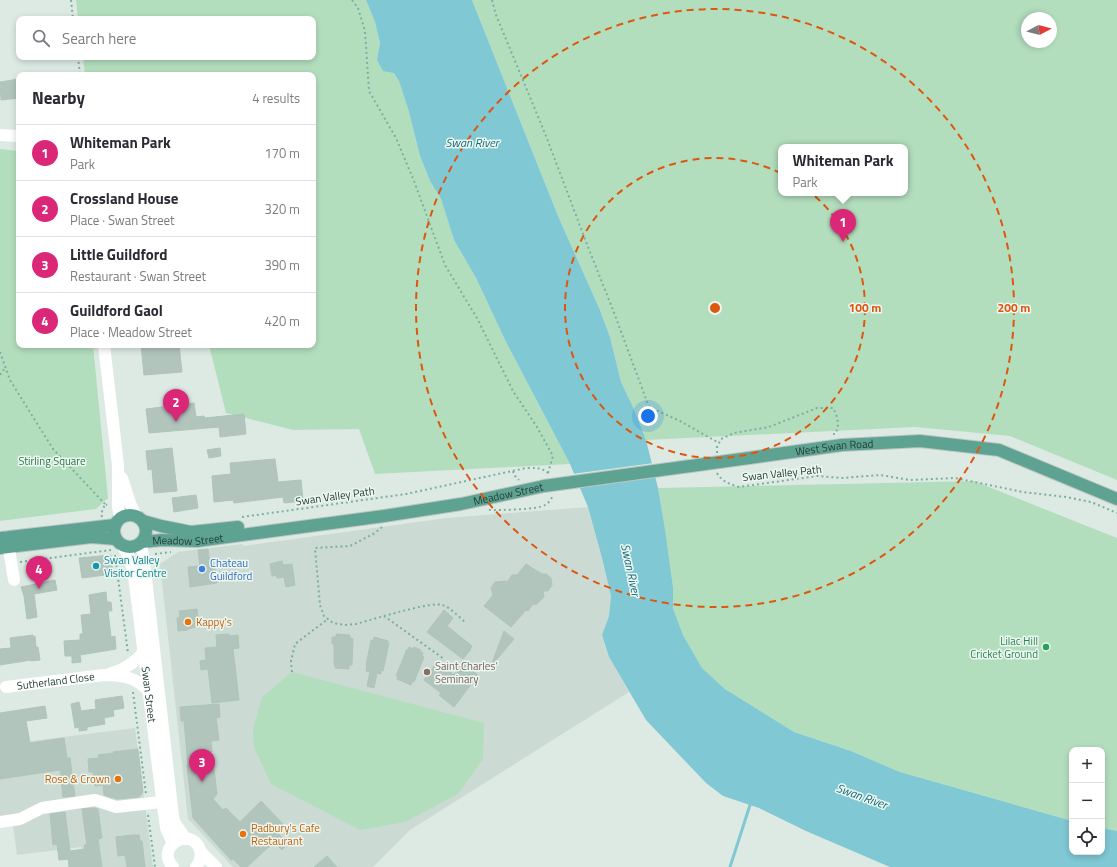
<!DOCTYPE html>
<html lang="en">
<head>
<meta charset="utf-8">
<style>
	:root { --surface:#fff; --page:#f2f2f3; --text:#2b2b33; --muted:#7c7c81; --line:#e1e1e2; --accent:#db2777 }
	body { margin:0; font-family:"Titillium Web",sans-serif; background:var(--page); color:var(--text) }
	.controls { position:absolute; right:12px; bottom:12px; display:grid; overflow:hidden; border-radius:8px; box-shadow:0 2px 6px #0003 }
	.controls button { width:36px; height:36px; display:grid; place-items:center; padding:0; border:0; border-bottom:1px solid var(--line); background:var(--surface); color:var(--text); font:20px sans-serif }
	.compass { position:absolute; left:1021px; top:12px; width:36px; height:36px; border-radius:50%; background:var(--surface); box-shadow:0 2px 6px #0003; rotate:83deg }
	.you { position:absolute; left:648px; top:416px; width:14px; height:14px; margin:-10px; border:3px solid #fff; border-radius:50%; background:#1a73e8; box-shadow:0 0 0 6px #1a73e833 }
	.badge { display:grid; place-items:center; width:26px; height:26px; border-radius:50%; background:var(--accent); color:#fff; font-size:13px; font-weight:700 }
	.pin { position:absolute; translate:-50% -33px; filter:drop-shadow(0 1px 2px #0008) }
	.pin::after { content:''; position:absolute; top:21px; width:14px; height:12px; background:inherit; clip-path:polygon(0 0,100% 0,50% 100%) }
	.popup { position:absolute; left:778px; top:144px; width:130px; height:52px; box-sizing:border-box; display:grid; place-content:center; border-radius:8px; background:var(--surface); filter:drop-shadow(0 1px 3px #0005); font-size:13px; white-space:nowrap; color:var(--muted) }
	.popup b { font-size:15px; color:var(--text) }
	.popup::after { content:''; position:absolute; left:50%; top:100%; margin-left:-8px; border:8px solid transparent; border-top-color:var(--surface) }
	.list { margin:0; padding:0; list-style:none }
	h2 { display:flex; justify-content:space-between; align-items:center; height:52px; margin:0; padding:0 16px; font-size:17px }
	h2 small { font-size:13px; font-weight:400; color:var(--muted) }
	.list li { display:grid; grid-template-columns:26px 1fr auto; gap:12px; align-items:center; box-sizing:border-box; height:56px; padding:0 16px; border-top:1px solid var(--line) }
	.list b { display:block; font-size:15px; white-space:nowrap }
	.list p { margin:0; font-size:13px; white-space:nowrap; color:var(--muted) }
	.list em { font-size:13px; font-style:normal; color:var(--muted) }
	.icon { flex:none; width:22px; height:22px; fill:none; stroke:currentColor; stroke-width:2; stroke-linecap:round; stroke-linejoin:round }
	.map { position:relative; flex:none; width:1117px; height:867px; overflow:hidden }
	.search { position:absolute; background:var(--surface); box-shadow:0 2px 6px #0003; left:16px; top:16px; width:300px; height:44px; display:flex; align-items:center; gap:10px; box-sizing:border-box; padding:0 14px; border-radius:8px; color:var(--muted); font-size:15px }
	.panel { position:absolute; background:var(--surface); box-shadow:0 2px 6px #0003; left:16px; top:72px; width:300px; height:276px; border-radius:8px }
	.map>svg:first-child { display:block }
	.built { fill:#cbdad3 }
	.green { fill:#b3debe; fill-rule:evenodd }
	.water { fill:#7fc8d4 }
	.pier { fill:#ddeae4 }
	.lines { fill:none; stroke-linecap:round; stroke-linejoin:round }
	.stream { stroke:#7fc8d4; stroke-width:3 }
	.building { fill:#b2c5bd; stroke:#afc4bb }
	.major-casing { stroke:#bcc4c2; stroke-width:14 }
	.path { stroke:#7bb09f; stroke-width:2; stroke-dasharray:2 3; stroke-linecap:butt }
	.minor { stroke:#fff; stroke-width:12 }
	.major { stroke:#5ea391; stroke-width:12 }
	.major-bridge-casing { stroke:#bcc4c2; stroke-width:14; stroke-linecap:butt }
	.major-bridge { stroke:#5ea391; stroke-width:12 }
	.ring { fill:none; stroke:#de570e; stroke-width:2; stroke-dasharray:7 5 }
	.culture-dot { fill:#0f9aa8; stroke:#edf7f2; stroke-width:1.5 }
	.shop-dot { fill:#3f7fe0; stroke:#edf7f2; stroke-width:1.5 }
	.food-dot { fill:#e8710a; stroke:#edf7f2; stroke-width:1.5 }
	.leisure-dot { fill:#2e9e5b; stroke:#edf7f2; stroke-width:1.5 }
	.education-dot { fill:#8d6e63; stroke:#edf7f2; stroke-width:1.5 }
	.labels { text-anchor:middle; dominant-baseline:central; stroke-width:3; stroke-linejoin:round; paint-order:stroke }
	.street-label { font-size:11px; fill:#1e3a32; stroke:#edf7f2 }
	.park-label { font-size:11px; fill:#257443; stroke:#edf7f2 }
	.culture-label { font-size:11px; fill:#0d838f; stroke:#edf7f2; text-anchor:start }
	.shop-label { font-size:11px; fill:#366cbe; stroke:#edf7f2; text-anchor:start }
	.food-label { font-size:11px; fill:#c56008; stroke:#edf7f2; text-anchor:start }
	.leisure-label { font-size:11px; fill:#27864d; stroke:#edf7f2; text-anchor:end }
	.education-label { font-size:11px; fill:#785e54; stroke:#edf7f2; text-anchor:start }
	.water-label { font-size:12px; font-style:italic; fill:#146a79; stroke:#edf7f2 }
	.centre { fill:#de570e; stroke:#edf7f2; stroke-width:2 }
	.ring-label { font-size:12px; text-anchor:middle; font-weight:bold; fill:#de570e; stroke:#edf7f2; stroke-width:3; stroke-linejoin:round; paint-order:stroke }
</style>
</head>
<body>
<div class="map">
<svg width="1117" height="867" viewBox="0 0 1117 867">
	<rect width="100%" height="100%" fill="#ddeae4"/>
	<path class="built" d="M 588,507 L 602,558 L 611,596 L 609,616 L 602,636 L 609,657 L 629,692 L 410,830 L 373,867 L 233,867 L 188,819 L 160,564 L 178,552 L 243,544 L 243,546 L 447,518 Z
		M 135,728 L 153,867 L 84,867 L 81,847 L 17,855 L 12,818 L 0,819 L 0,745 Z"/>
	<path class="green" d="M 76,0 L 366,0 L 375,22 L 380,43 L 377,60 L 394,73 L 399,81 L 409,112 L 420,156 L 430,181 L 441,199 L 454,240 L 476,278 L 505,340 L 570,464 L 375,474 L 359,429 L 293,430 L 226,413 L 209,345 L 313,345 L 313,75 L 85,75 L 83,57 L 313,57 L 313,19 L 78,19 Z
		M 472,0 L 1117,0 L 1117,480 L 1010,436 L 915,427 L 646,440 L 633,407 L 621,382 L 610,337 L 600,310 L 558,216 ZM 1027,18 L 1051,18 L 1051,42 L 1027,42 ZM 781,147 L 905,147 L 905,193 L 781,193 Z
		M 0,149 L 19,151 L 19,345 L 93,345 L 108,498 L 96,509 L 0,521 Z
		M 974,481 L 1117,538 L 1117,831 L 1102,828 L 1102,750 L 1072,750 L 1072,821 L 900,772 L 851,751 L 794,732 L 725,689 L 702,668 L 683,635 L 673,608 L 673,587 L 658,488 Z
		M 292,672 L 484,723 L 483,759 L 458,794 L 405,822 L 360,830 L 271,784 L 254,747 L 253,729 L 262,697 Z"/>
	<path class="water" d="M 366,0 L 472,0 L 558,216 L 600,310 L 610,337 L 621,382 L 633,407 L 646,440 L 658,488 L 665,530 L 673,587 L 673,608 L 683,635 L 702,668 L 725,689 L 794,732 L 851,751 L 900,772 L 1072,821 L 1072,852 L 1102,852 L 1102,828 L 1117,831 L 1117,867 L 890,867 L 806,831 L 759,808 L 723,796 L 706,783 L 646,720 L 609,657 L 602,635 L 609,616 L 611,596 L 602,558 L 588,507 L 570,464 L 505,340 L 476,278 L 454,240 L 441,199 L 430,181 L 420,156 L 409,112 L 399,81 L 394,73 L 383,71 L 377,60 L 380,43 L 375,22 Z"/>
	<path class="pier" d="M 654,463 L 658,477 L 578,488 L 572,474 Z"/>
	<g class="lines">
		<path class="stream" d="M 730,867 L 751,802"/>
	</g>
	<path class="building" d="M 19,79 L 19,98 L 1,100 L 0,82 Z
		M 141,345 L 179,345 L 182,372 L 144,375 Z
		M 194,403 L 196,417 L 204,416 L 205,418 L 244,414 L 246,434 L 220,437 L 219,427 L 149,433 L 146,409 Z
		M 172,448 L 177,491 L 154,493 L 152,469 L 148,470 L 146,451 Z
		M 220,448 L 221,456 L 209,458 L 207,450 Z
		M 275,459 L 278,482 L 301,480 L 303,501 L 284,503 L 283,497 L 234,503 L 233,500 L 214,502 L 212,476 L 231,474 L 230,463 Z
		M 196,495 L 198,508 L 174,512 L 172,498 Z
		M 208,549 L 210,565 L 214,564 L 217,583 L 190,587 L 188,567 L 200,566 L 198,550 Z
		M 111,555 L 113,574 L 82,578 L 79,558 Z
		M 282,561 L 283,565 L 292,564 L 295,585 L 286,587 L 284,577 L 277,578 L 276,575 L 272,576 L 270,564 Z
		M 526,564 L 542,574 L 546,574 L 551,578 L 552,585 L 548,591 L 543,591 L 544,597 L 537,604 L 532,605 L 528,611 L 526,610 L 511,627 L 484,606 L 493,595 L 491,588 L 495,582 L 506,581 L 507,582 L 512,575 L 517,575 Z
		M 55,580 L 57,590 L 34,594 L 37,617 L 27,619 L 24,596 L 21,587 Z
		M 106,592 L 107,602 L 111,602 L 112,611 L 108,611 L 111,637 L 115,636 L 116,649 L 80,655 L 81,662 L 72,663 L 72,656 L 65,656 L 64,641 L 80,640 L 80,634 L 83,634 L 81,615 L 91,614 L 89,595 Z
		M 197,609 L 199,626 L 188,629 L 188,630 L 178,631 L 177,618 L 180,617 L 179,611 Z
		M 444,610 L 453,618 L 447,626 L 472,646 L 470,649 L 471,649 L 463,659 L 427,632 Z
		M 504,631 L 514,639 L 493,664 L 492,663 Z
		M 229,634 L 229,636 L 238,635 L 239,648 L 233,649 L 239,700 L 212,703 L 208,669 L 201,670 L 200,661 L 206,660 L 205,648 L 217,647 L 216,635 Z
		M 336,634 L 350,635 L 350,638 L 353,639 L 352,665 L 349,665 L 349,669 L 335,668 L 335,665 L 334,665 L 334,644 L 332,644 L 332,637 L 336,637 Z
		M 33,635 L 33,637 L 35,636 L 36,647 L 38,647 L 40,660 L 31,661 L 31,660 L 0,665 L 0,649 L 11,648 L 10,638 Z
		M 374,637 L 388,641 L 387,643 L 389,643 L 383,671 L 381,670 L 381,674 L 377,673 L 374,688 L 367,686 L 370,672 L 366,671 L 367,666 L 366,666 L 371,640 L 373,641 Z
		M 409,647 L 413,649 L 414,647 L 421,650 L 420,651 L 423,653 L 422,656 L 424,657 L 414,682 L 412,681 L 411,685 L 397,679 L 398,676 L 396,676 L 407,649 L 409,650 Z
		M 437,662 L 454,675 L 463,663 L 478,675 L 454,707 L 439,695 L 441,693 L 424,680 Z
		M 122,696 L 124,708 L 113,710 L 114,716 L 104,718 L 105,724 L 87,727 L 87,730 L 79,731 L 79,727 L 75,728 L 71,704 L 79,702 L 81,711 L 96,709 L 95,700 Z
		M 219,704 L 220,717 L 216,718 L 219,740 L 211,741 L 212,752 L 206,752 L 209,770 L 214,769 L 217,794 L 213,799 L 223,810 L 226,808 L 240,822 L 261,801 L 283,824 L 276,831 L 288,844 L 282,850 L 274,842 L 247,867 L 241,867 L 233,859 L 231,860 L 193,818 L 187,766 L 188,765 L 184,721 L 181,721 L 180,707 Z
		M 45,706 L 47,718 L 26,721 L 30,743 L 64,738 L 67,758 L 70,758 L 75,796 L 63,797 L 60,770 L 0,779 L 0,713 Z
		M 138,749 L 143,792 L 139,797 L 117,799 L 104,795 L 103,785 L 95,786 L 93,772 L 89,772 L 88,759 L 99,758 L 98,755 L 114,753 L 113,752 Z
		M 94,808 L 98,809 L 102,838 L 98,839 L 102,867 L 69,867 L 68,859 L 59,860 L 57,844 L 53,845 L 50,814 L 65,812 L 70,851 L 85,849 L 84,845 L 87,845 L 82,809 Z
		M 132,835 L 139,835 L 140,841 L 142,841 L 145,867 L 127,867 L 125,855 L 118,856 L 116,837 Z
		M 327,856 L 337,867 L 314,867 Z"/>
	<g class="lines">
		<defs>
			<g id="major">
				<path id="s3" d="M 749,458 L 842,445 L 920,441 L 999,450 L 1117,499"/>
				<circle cx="130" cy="531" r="16"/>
				<path d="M 143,521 L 161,526 L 191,532 L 238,527"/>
				<path d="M 0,538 L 115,525"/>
				<path id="s4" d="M 142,542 L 162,540 L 197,541 L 384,516 L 461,504 L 544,486"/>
				<path d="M 0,548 L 91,537 L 116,539"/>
			</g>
		</defs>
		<use href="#major" class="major-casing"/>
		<path class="path" d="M 71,0 L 73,19
			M 352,0 L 358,8 L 365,31 L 369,91 L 396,138 L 414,181 L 445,265 L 478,320 L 513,391 L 537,427 L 553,456 L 548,473
			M 492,0 L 496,15 L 546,136 L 588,247 L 613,310 L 649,407 L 680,421 L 719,443
			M 78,57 L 80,75
			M 0,352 L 10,380 L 53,449 L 105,504
			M 0,375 L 5,368
			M 717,453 L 717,447 L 721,439 L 734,433 L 769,427 L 817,408 L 833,408 C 838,417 840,426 835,434 L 833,434
			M 513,471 L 514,475 L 519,480
			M 717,473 C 722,482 730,484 739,487 L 817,476 L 842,478 L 880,475 L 910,480 L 955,478 L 1023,492 L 1066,497 L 1091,502 L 1117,513
			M 489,510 C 500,510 537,510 545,505 C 549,503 551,499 553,496
			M 102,517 L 101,514 L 105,504 L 107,505
			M 242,517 L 406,494 L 526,468 C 535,468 542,467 549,474
			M 382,527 L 375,533 L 350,546 L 315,548 L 320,605 L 324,616 L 333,623 L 345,625 L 356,624 L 384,616 L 444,659
			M 155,554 L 171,552
			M 115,555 L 128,653
			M 20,562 L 111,550
			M 384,616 C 396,613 432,602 442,605 C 450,607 459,617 465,622
			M 292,672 L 291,661 L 295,644 L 328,619
			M 133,692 L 146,794
			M 148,815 L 155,867"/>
		<g class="minor">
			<path d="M 0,135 L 19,136"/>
			<path d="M 104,345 L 118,465 L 118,506 L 120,519"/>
			<path d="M 122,478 L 130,503 L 136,516"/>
			<path d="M 7,537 L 14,580"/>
			<path d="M 141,544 L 144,561 L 173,816 L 174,822 L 186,839"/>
			<path id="s1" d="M 122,545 L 129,556 L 134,576 L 164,814 L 166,828 L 173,844"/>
			<path d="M 111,673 C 125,670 135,662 144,652"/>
			<path id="s2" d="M 6,687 L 104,675 C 122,675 137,677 149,692"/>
			<path d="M 0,822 L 20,819 L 42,808 L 95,800 L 116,807 L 170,801"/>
			<path d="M 200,851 L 216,867"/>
			<path d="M 173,867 C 154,846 192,825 200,850 C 202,856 200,862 196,867"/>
		</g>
		<use href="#major" class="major"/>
		<defs>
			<path id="major-bridge" d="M 544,486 L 749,458"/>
		</defs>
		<use href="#major-bridge" class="major-bridge-casing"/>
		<use href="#major-bridge" class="major-bridge"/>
	</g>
	<g class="ring">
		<circle cx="715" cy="308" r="150"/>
		<circle cx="715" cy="308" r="299"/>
	</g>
	<circle class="culture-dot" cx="96" cy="566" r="4"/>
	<circle class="shop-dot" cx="202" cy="569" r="4"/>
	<g class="food-dot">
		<circle cx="188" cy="622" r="4"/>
		<circle cx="118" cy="779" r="4"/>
		<circle cx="243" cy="834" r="4"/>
	</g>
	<circle class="leisure-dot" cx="1046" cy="647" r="4"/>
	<circle class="education-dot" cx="427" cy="672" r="4"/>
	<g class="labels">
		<g class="street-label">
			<text stroke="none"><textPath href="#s3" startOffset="86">West Swan Road</textPath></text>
			<text transform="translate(782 473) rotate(-6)">Swan Valley Path</text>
			<text stroke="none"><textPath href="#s4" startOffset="370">Meadow Street</textPath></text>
			<text transform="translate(335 496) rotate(-8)">Swan Valley Path</text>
			<text stroke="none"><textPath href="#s4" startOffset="46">Meadow Street</textPath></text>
			<text stroke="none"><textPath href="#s2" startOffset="50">Sutherland Close</textPath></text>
			<text stroke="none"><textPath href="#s1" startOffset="153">Swan Street</textPath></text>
		</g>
		<g class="park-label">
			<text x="52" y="461">Stirling Square</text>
		</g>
		<g class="culture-label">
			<text x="104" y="560">Swan Valley<tspan x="104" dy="13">Visitor Centre</tspan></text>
		</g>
		<g class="shop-label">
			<text x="210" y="563">Chateau<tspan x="210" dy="13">Guildford</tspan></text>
		</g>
		<g class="food-label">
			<text x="196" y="622">Kappy's</text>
			<text x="110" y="779" text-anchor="end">Rose &amp; Crown</text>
			<text x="251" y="828">Padbury's Cafe<tspan x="251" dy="13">Restaurant</tspan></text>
		</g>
		<g class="leisure-label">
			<text x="1038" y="641">Lilac Hill<tspan x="1038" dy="13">Cricket Ground</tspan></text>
		</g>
		<g class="education-label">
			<text x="435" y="666">Saint Charles’<tspan x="435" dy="13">Seminary</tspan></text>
		</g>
		<g class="water-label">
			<text x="472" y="142">Swan River</text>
			<text transform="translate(631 570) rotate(78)">Swan River</text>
			<text transform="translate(862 796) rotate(20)">Swan River</text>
		</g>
	</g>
	<circle cx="715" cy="308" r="6" class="centre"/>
	<g class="ring-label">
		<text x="865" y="312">100 m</text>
		<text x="1014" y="312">200 m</text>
	</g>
</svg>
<div class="controls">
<button>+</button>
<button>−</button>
<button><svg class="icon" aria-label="locate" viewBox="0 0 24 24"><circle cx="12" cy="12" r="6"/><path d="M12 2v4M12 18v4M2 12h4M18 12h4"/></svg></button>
</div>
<svg class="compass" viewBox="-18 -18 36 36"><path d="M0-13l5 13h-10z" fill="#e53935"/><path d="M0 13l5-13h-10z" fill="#7c7c81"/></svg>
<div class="you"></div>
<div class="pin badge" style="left:843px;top:242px">1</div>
<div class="popup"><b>Whiteman Park</b>Park</div>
<div class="pin badge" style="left:176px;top:422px">2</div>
<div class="pin badge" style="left:202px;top:782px">3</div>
<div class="pin badge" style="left:39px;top:589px">4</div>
<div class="search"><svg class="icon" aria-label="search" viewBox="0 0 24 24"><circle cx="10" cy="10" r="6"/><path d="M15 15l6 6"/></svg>Search here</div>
<section class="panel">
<h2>Nearby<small>4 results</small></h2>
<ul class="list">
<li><span class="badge">1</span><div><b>Whiteman Park</b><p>Park</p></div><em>170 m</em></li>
<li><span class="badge">2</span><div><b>Crossland House</b><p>Place · Swan Street</p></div><em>320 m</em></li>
<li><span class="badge">3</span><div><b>Little Guildford</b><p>Restaurant · Swan Street</p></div><em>390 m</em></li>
<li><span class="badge">4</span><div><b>Guildford Gaol</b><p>Place · Meadow Street</p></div><em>420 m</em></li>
</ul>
</section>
</div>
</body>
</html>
